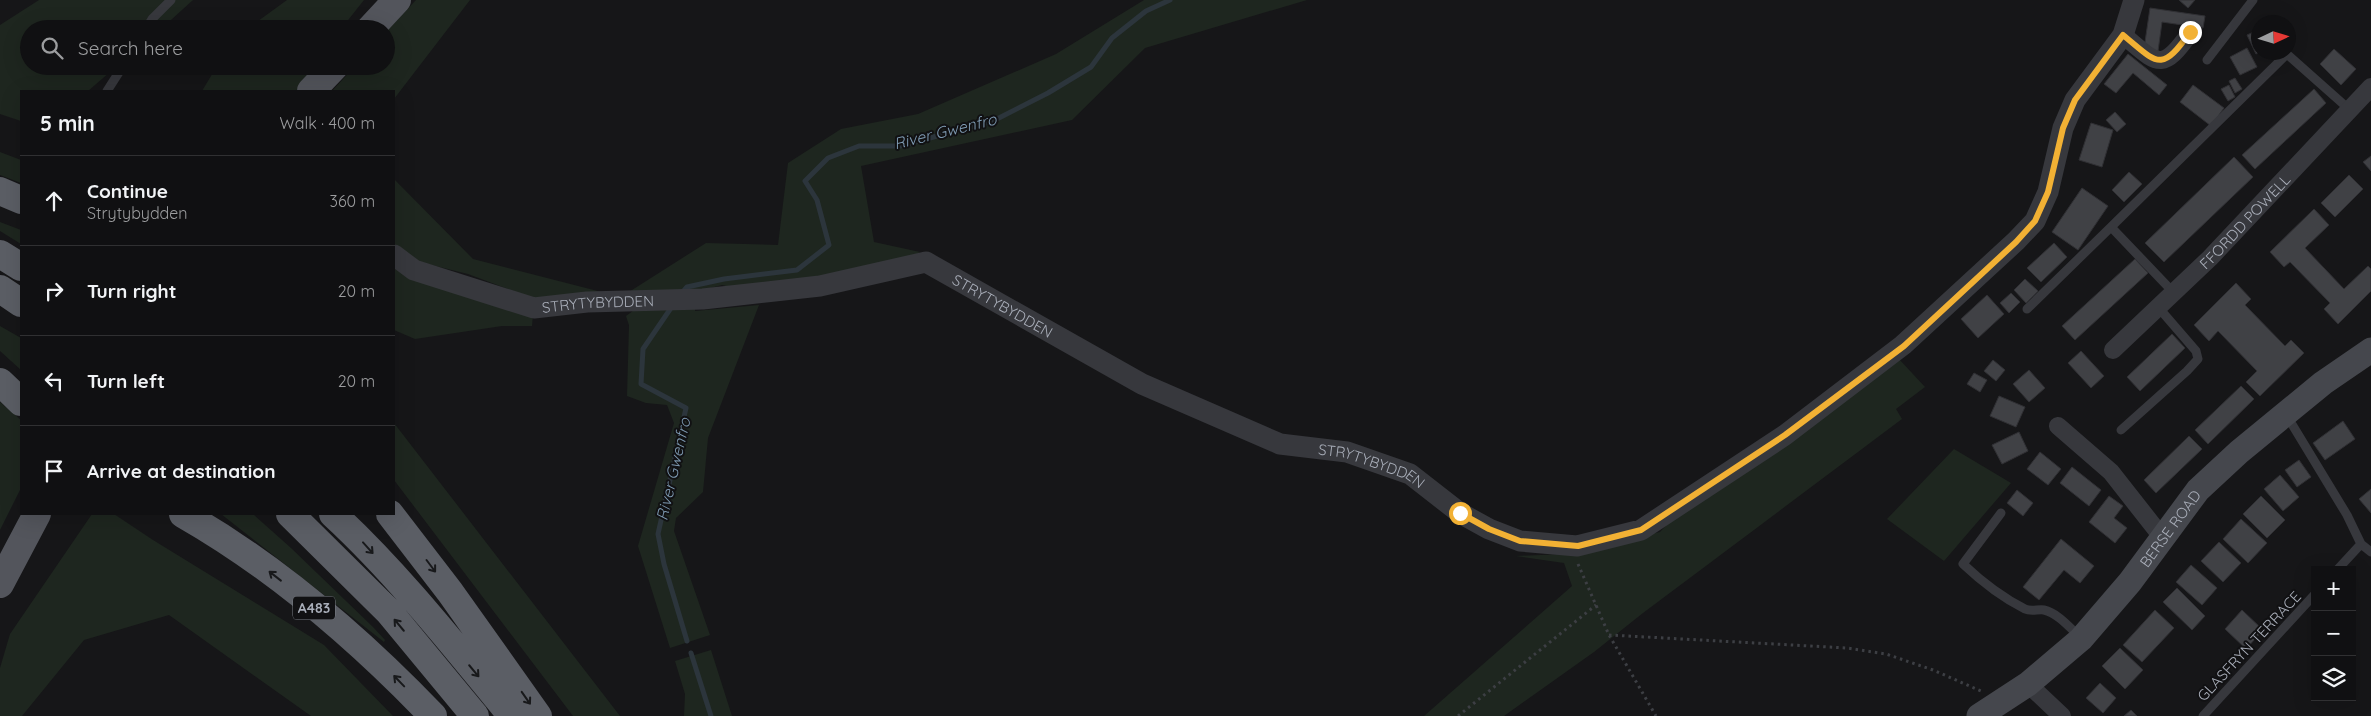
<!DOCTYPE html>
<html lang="en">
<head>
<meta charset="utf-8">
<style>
	:root { --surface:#101012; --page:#19191b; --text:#f1f3f6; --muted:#9c9d9f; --line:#303032 }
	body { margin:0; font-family:Quicksand,sans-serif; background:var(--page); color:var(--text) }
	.controls { position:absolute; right:15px; bottom:15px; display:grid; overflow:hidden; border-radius:0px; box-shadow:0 5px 20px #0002 }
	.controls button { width:45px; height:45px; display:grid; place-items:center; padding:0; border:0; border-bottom:1px solid var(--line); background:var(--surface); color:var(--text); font:25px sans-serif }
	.compass { position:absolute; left:2251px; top:15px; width:45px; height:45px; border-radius:50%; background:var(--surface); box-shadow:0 5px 20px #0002; rotate:86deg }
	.stop { position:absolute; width:15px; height:15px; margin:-11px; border:4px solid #f2b134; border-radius:50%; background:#fff }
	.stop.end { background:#f2b134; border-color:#fff; box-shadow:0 1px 5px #0008 }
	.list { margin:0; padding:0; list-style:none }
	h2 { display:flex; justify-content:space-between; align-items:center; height:65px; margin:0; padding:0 20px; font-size:21px }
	h2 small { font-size:16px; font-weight:400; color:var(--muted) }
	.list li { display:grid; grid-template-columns:32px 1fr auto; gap:15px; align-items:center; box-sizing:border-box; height:90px; padding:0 20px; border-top:1px solid var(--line) }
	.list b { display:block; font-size:19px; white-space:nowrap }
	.list p { margin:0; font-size:16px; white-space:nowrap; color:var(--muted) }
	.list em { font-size:16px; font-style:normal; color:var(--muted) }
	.icon { flex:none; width:28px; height:28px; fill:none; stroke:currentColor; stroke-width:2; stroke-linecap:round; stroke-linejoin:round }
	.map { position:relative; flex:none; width:2371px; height:716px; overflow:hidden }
	.search { position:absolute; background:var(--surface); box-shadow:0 5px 20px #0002; left:20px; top:20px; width:375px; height:55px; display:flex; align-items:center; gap:12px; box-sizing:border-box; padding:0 18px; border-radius:28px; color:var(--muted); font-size:19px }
	.panel { position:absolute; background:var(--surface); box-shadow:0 5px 20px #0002; left:20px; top:90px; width:375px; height:425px; border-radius:0px }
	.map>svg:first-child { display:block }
	.green { fill:#1e261f }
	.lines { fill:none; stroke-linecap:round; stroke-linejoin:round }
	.stream { stroke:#2c353c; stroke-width:5 }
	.building { fill:#404145; stroke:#303034 }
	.path { stroke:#3d3f44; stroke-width:3; stroke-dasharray:2.5 4; stroke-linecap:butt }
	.service { stroke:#37383d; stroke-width:9 }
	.minor { stroke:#37383d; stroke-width:18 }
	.tertiary { stroke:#37383d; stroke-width:21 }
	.secondary { stroke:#45474d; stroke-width:25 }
	.primary { stroke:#53555c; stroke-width:28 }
	.trunk { stroke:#5b5e65; stroke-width:28 }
	.oneway { stroke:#18191b }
	.route { stroke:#f2b134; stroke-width:6 }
	.labels { text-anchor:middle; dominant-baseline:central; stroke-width:4; stroke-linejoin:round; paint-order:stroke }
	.shield { fill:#111113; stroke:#7b7e86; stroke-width:1 }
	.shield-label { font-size:14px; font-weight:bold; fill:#a8adb8 }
	.street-label { font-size:15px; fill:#a8adb8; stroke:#111113 }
	.water-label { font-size:16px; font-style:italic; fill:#7f9bb3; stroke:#111113 }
</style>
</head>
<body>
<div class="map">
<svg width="2371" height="716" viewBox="0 0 2371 716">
	<rect width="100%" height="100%" fill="#161618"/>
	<path class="green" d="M 39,0 L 193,0 L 161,29 L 29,29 L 29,66 L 117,66 L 88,91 L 21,91 L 21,121 L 0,114 L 0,25 Z
		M 287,0 L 364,0 L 341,29 L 247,29 Z
		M 416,0 L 470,0 L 394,99 L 394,91 L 332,91 L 355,66 L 386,66 L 386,32 Z
		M 1144,0 L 1307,0 L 1145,48 L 1072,120 L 861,166 L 874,242 L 920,252 L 908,259 L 745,291 L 722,285 L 696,292 L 695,311 L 759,305 L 708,438 L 703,492 L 676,518 L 674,531 L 710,635 L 670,648 L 638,546 L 674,423 L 667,405 L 646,403 L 627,396 L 629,325 L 626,316 L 637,308 L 535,299 L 468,274 L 415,261 L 394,244 L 394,179 L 473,259 L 621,297 L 706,243 L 778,245 L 788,163 L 841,129 L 918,114 L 1056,54 Z
		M 217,66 L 314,66 L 296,91 L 202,91 Z
		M 0,152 L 21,160 L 21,183 L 0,175 Z
		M 0,222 L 21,230 L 21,244 L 0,231 Z
		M 394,267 L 533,314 L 532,326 L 502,326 L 415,339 L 394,330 Z
		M 0,326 L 21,338 L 21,370 L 0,351 Z
		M 1898,358 L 1925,387 L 1896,409 L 1902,419 L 1643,613 L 1594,652 L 1504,716 L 1424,716 L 1572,586 L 1564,563 L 1516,556 L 1564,554 L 1660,532 L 1680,511 Z
		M 0,402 L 21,420 L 21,488 L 0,530 Z
		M 394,423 L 620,716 L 573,716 L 394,480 Z
		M 1954,449 L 2011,483 L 1944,561 L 1887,519 Z
		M 92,514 L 114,514 L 153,540 L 324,645 L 393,716 L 311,716 L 169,615 L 84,640 L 22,716 L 0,716 L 0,668 L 10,634 Z
		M 221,514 L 253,514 L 291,548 L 373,627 L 385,640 L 384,642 Z
		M 711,650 L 732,716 L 684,716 L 685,694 L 675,661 Z"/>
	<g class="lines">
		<path class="stream" d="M 681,294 L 687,287 L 724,279 L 797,270 L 829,245 L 817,200 L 805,181 L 828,158 L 859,146 L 900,146 L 993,121 L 1048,93 L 1091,67 L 1112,38 L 1146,11 L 1170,0
			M 673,305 L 643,349 L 641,384 L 686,408 L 658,534 L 664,564 L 687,641
			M 691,653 L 711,716"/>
	</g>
	<path class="building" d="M 2179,0 L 2195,0 L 2188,8 Z
		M 2150,8 L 2205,16 L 2203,28 L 2162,22 L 2158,51 L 2144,49 Z
		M 2258,30 L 2259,52 L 2256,54 L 2247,35 Z
		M 2247,48 L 2257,67 L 2240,75 L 2230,57 Z
		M 2334,49 L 2356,69 L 2341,85 L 2320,64 Z
		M 2128,54 L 2167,85 L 2159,95 L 2133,73 L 2116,93 L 2104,84 Z
		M 2235,78 L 2242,89 L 2235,93 L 2229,81 Z
		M 2193,85 L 2224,108 L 2211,126 L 2180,102 Z
		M 2229,85 L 2235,97 L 2228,101 L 2221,89 Z
		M 2314,89 L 2326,103 L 2255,169 L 2242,155 Z
		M 2115,112 L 2126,124 L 2117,132 L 2106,120 Z
		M 2091,123 L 2113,130 L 2102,167 L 2079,160 Z
		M 2371,156 L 2371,171 L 2363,162 Z
		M 2234,157 L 2253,177 L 2164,262 L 2145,243 Z
		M 2129,172 L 2142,184 L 2124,202 L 2112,190 Z
		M 2349,175 L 2363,189 L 2335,217 L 2321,203 Z
		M 2082,188 L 2108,206 L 2078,250 L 2052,232 Z
		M 2314,209 L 2329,225 L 2305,248 L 2344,289 L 2368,266 L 2371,269 L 2371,291 L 2338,324 L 2324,309 L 2330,303 L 2290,262 L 2284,267 L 2270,252 Z
		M 2054,243 L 2067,257 L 2041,282 L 2027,268 Z
		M 2135,259 L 2148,273 L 2075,340 L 2062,326 Z
		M 2025,279 L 2038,291 L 2026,303 L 2014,290 Z
		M 2236,283 L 2251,299 L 2245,305 L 2285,346 L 2291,340 L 2304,353 L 2260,396 L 2246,382 L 2257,371 L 2218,331 L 2209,341 L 2194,325 Z
		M 2011,293 L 2020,302 L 2009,313 L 2000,303 Z
		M 1987,295 L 2004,314 L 1978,338 L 1961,319 Z
		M 2172,334 L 2185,348 L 2140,391 L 2127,377 Z
		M 2081,351 L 2104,376 L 2091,388 L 2068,363 Z
		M 1993,360 L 2005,370 L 1996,381 L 1984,371 Z
		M 2029,370 L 2045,388 L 2029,402 L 2013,384 Z
		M 1974,373 L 1987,380 L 1980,392 L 1967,384 Z
		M 2241,386 L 2254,399 L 2208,444 L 2195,430 Z
		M 1999,396 L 2025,407 L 2016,427 L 1990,416 Z
		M 2343,421 L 2355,439 L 2325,460 L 2313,443 Z
		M 2019,432 L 2028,451 L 2002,464 L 1992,445 Z
		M 2189,436 L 2202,449 L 2156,493 L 2144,480 Z
		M 2040,452 L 2061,469 L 2048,485 L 2027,469 Z
		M 2299,460 L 2311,477 L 2297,487 L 2285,470 Z
		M 2072,467 L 2101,490 L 2089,506 L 2060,483 Z
		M 2280,475 L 2299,497 L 2283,511 L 2264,489 Z
		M 2371,489 L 2371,513 L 2359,499 Z
		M 2017,490 L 2033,503 L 2023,516 L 2007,503 Z
		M 2109,496 L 2123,506 L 2114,518 L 2127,528 L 2115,543 L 2089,522 Z
		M 2261,496 L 2285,520 L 2267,538 L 2243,514 Z
		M 2241,519 L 2267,543 L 2248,563 L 2223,539 Z
		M 2061,539 L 2094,566 L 2080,583 L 2064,570 L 2039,600 L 2023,587 Z
		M 2219,542 L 2241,563 L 2223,582 L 2201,561 Z
		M 2191,565 L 2217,588 L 2202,605 L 2176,582 Z
		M 2177,588 L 2205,616 L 2192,630 L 2163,602 Z
		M 2155,610 L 2174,628 L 2142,662 L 2123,645 Z
		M 2242,610 L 2263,630 L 2246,649 L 2225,629 Z
		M 2120,648 L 2143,670 L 2125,689 L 2102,666 Z
		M 2100,683 L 2116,698 L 2103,713 L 2086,698 Z
		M 2131,710 L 2137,716 L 2124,716 Z"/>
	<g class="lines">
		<path class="path" d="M 1578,564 L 1609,635 L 1656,716
			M 1609,635 L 1847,648 L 1886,654 L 1933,670 L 1981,691
			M 1458,716 L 1596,605"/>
		<path class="service" d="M 146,29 L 152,19 L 171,0
			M 2207,60 L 2253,0
			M 107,91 L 123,66
			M 2174,293 L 2111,227 L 2287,54 L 2350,110
			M 2027,309 L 2111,227
			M 2287,416 L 2347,515 L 2361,544 L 2371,552
			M 2121,430 L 2187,371 L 2198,359 L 2196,351 L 2158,307
			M 2001,513 L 1963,564 C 1981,581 2003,598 2025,609 C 2031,612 2038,609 2044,610 C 2058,613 2071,629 2081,638
			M 2337,570 L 2361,544
			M 2203,716 L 2315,594"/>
		<g class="minor">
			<path d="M 2123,35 C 2157,63 2161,74 2190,33"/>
			<path id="s1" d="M 2113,350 L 2210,258 L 2371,87"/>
			<path d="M 2058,426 L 2111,472 L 2162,537"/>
			<path d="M 2028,684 L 2062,716"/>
		</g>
		<path class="tertiary" id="s2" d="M 394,255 L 414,270 L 534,308 L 587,302 L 703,299 L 820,286 L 926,262 L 1142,384 L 1280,444 L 1347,452 L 1410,474 L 1460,513 L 1489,529 L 1520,541 L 1577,546 L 1641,530 L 1785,435 L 1903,345 L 2016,241 L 2035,221 L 2048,192 L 2063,128 L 2075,100 L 2123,35 L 2134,0"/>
		<path class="secondary" id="s3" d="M 1979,716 L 2028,684 L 2081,639 L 2130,582 L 2198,490 L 2239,452 L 2323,383 L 2371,350"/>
		<path class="primary" d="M 370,29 L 397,0
			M 311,91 L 335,66
			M 0,584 L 37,514"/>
		<path class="trunk" d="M 0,191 L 21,200
			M 0,254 L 21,267
			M 0,289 L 21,303
			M 0,382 L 21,402
			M 183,514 C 274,566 361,641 433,716
			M 290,514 L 389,612 L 475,716
			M 333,514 C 399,575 455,647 512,716
			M 390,514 L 450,592 L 538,716"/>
	</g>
	<defs><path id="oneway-shaft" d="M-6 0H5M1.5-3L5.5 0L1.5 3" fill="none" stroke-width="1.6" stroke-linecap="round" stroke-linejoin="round" transform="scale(1.25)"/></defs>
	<g class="oneway">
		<use href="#oneway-shaft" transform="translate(368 548) rotate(48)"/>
		<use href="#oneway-shaft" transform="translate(431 566) rotate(53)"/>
		<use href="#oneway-shaft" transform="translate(275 576) rotate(-142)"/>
		<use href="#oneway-shaft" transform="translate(399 625) rotate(-130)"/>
		<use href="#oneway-shaft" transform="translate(474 671) rotate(50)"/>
		<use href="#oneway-shaft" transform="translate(399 681) rotate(-134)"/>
		<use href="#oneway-shaft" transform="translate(526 698) rotate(55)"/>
	</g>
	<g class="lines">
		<path class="route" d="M 1460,513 L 1489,529 L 1520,541 L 1578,546 L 1641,530 L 1785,435 L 1904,346 L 2016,242 L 2035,221 L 2048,192 L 2063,128 L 2075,100 L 2123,35 C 2157,63 2161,74 2190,32"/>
	</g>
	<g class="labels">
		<rect class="shield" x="293" y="596.5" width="42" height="23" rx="4"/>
		<g class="shield-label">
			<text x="314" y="608">A483</text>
		</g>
		<g class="street-label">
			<text stroke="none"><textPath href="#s1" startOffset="184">FFORDD POWELL</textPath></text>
			<text stroke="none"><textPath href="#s2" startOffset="215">STRYTYBYDDEN</textPath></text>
			<text stroke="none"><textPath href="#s2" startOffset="635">STRYTYBYDDEN</textPath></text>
			<text stroke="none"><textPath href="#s2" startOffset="1040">STRYTYBYDDEN</textPath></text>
			<text stroke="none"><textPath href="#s3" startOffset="270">BERSE ROAD</textPath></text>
			<text transform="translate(2249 646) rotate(-47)">GLASFRYN TERRACE</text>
		</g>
		<g class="water-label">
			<text transform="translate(945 131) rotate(-14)">River Gwenfro</text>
			<text transform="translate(673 469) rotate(-77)">River Gwenfro</text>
		</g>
	</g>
</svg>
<div class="controls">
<button>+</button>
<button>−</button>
<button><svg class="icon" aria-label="layers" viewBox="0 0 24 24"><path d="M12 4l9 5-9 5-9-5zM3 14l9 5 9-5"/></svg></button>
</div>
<svg class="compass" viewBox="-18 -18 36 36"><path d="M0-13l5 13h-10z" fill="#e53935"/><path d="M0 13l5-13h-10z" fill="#9c9d9f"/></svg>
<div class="stop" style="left:1460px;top:513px"></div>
<div class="stop end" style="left:2190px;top:32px"></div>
<div class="search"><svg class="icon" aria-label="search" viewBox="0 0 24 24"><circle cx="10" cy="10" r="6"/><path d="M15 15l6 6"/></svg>Search here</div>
<section class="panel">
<h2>5 min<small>Walk · 400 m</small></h2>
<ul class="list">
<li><svg class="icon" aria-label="ahead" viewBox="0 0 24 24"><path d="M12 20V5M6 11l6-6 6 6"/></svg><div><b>Continue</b><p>Strytybydden</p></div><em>360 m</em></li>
<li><svg class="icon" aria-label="right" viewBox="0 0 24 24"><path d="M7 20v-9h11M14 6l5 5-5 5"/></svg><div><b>Turn right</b></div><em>20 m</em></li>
<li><svg class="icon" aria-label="left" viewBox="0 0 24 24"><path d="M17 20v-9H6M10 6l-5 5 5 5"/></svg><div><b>Turn left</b></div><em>20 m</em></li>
<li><svg class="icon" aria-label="arrive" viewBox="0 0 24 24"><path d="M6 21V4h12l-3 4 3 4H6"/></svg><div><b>Arrive at destination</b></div></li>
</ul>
</section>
</div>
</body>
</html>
